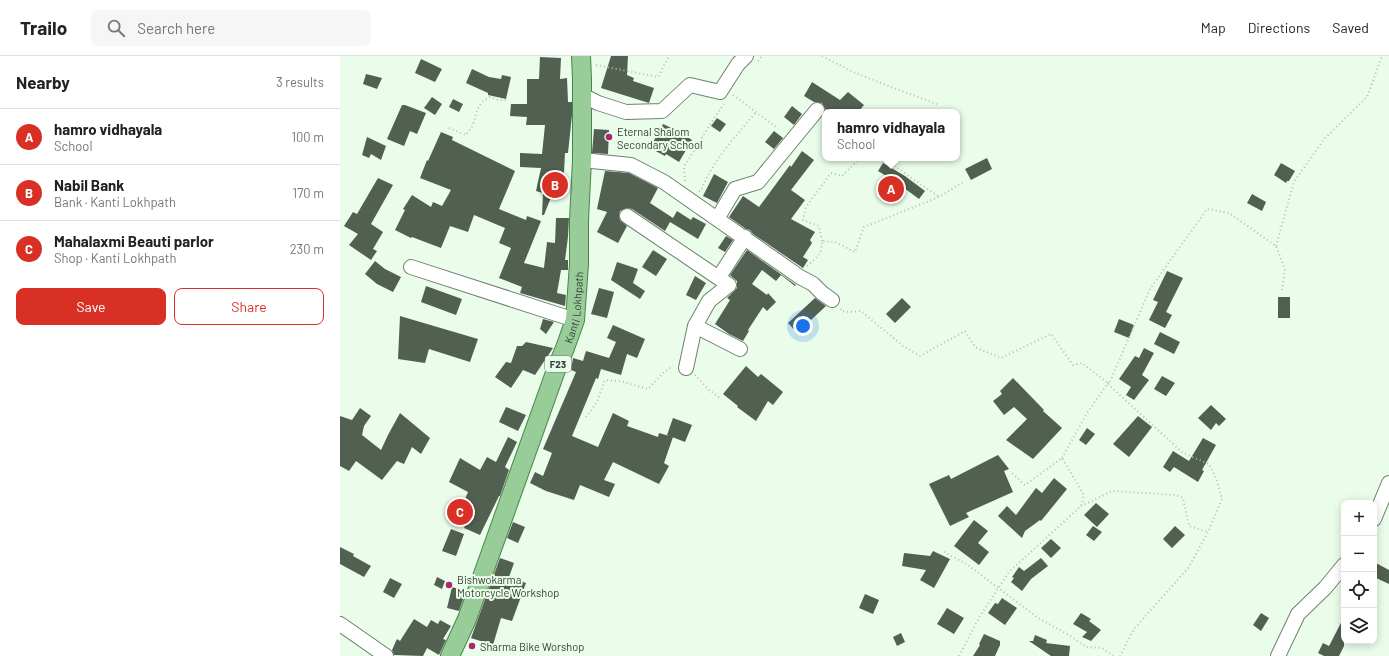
<!DOCTYPE html>
<html lang="en">
<head>
<meta charset="utf-8">
<style>
	:root { --surface:#fff; --page:#f6f6f6; --text:#222; --muted:#767676; --line:#e0e0e0; --accent:#d93025 }
	body { margin:0; font-family:Barlow,sans-serif; background:var(--page); color:var(--text) }
	.controls { position:absolute; right:12px; bottom:12px; display:grid; overflow:hidden; border-radius:8px; box-shadow:0 2px 10px #0003 }
	.controls button { width:36px; height:36px; display:grid; place-items:center; padding:0; border:0; border-bottom:1px solid var(--line); background:var(--surface); color:var(--text); font:20px sans-serif }
	.you { position:absolute; left:463px; top:270px; width:14px; height:14px; margin:-10px; border:3px solid #fff; border-radius:50%; background:#1a73e8; box-shadow:0 0 0 6px #1a73e833 }
	.badge { display:grid; place-items:center; width:26px; height:26px; border-radius:50%; background:var(--accent); color:#fff; font-size:13px; font-weight:700 }
	.pin { position:absolute; translate:-50% -50%; border:2px solid #fff; box-shadow:0 1px 4px #0006 }
	.popup { position:absolute; left:482px; top:53px; width:138px; height:52px; box-sizing:border-box; display:grid; place-content:center; border-radius:8px; background:var(--surface); filter:drop-shadow(0 1px 3px #0005); font-size:13px; white-space:nowrap; color:var(--muted) }
	.popup b { font-size:15px; color:var(--text) }
	.popup::after { content:''; position:absolute; left:50%; top:100%; margin-left:-8px; border:8px solid transparent; border-top-color:var(--surface) }
	.list { margin:0; padding:0; list-style:none }
	h2 { display:flex; justify-content:space-between; align-items:center; height:52px; margin:0; padding:0 16px; font-size:17px }
	h2 small { font-size:13px; font-weight:400; color:var(--muted) }
	.list li { display:grid; grid-template-columns:26px 1fr auto; gap:12px; align-items:center; box-sizing:border-box; height:56px; padding:0 16px; border-top:1px solid var(--line) }
	.list b { display:block; font-size:15px; white-space:nowrap }
	.list p { margin:0; font-size:13px; white-space:nowrap; color:var(--muted) }
	.list em { font-size:13px; font-style:normal; color:var(--muted) }
	.actions { display:flex; gap:8px; padding:12px 16px }
	.actions a { flex:1; padding:9px 0; border:1px solid var(--accent); border-radius:8px; text-align:center; font-size:14px; color:var(--accent) }
	.actions .main { background:var(--accent); color:#fff }
	.icon { flex:none; width:22px; height:22px; fill:none; stroke:currentColor; stroke-width:2; stroke-linecap:round; stroke-linejoin:round }
	.map { position:relative; flex:none; width:1049px; height:600px; overflow:hidden }
	header { display:flex; align-items:center; gap:24px; box-sizing:border-box; height:56px; padding:0 20px; background:var(--surface); border-bottom:1px solid var(--line) }
	header strong { font-size:19px }
	nav { display:flex; gap:22px; margin-inline-start:auto; font-size:14px }
	.search { width:280px; height:36px; background:var(--page); display:flex; align-items:center; gap:10px; box-sizing:border-box; padding:0 14px; border-radius:8px; color:var(--muted); font-size:15px }
	main { display:flex }
	aside { flex:1; background:var(--surface) }
	.map>svg:first-child { display:block }
	.building { fill:#526051 }
	.lines { fill:none; stroke-linecap:round; stroke-linejoin:round }
	.minor-casing { stroke:#708070; stroke-width:16 }
	.major-casing { stroke:#49844a; stroke-width:20 }
	.path { stroke:#b2c1b2; stroke-width:2; stroke-dasharray:1 3; stroke-linecap:butt }
	.minor { stroke:#fff; stroke-width:14 }
	.major { stroke:#98cc99; stroke-width:18 }
	.poi-dot { fill:#ac256b; stroke:#eafcea; stroke-width:1.5 }
	.labels { text-anchor:middle; dominant-baseline:central; stroke-width:4; stroke-linejoin:round; paint-order:stroke }
	.shield { fill:#eafcea; stroke:#6d776d; stroke-width:1 }
	.shield-label { font-size:10px; font-weight:bold; fill:#373e37 }
	.poi-label { font-size:11px; fill:#373e37; stroke:#eafcea; text-anchor:start }
	.street-label { font-size:11px; fill:#373e37; stroke:#eafcea }
</style>
</head>
<body>
<header>
<strong>Trailo</strong>
<div class="search"><svg class="icon" aria-label="search" viewBox="0 0 24 24"><circle cx="10" cy="10" r="6"/><path d="M15 15l6 6"/></svg>Search here</div>
<nav><a>Map</a><a>Directions</a><a>Saved</a></nav>
</header>
<main>
<aside>
<h2>Nearby<small>3 results</small></h2>
<ul class="list">
<li><span class="badge">A</span><div><b>hamro vidhayala</b><p>School</p></div><em>100 m</em></li>
<li><span class="badge">B</span><div><b>Nabil Bank</b><p>Bank · Kanti Lokhpath</p></div><em>170 m</em></li>
<li><span class="badge">C</span><div><b>Mahalaxmi Beauti parlor</b><p>Shop · Kanti Lokhpath</p></div><em>230 m</em></li>
</ul>
<div class="actions"><a class="main">Save</a><a>Share</a></div>
</aside>
<div class="map">
<svg width="1049" height="600" viewBox="0 0 1049 600">
	<rect width="100%" height="100%" fill="#eafcea"/>
	<path class="building" d="M 271,0 L 288,0 L 287,19 L 294,22 L 293,25 L 314,32 L 309,47 L 261,32 Z
		M 200,1 L 221,2 L 220,23 L 227,22 L 228,46 L 232,46 L 232,59 L 228,97 L 225,97 L 224,117 L 221,116 L 204,159 L 202,159 L 203,137 L 196,135 L 201,112 L 180,111 L 180,97 L 202,98 L 205,69 L 186,69 L 187,61 L 170,60 L 171,48 L 187,48 L 187,23 L 199,23 Z
		M 81,3 L 102,13 L 95,26 L 75,17 Z
		M 132,13 L 149,21 L 161,23 L 162,19 L 171,21 L 166,43 L 148,39 L 148,37 L 126,27 Z
		M 26,18 L 42,22 L 37,33 L 23,28 Z
		M 472,26 L 500,44 L 508,36 L 524,49 L 518,56 L 491,56 L 485,53 L 482,47 L 474,46 L 464,40 Z
		M 92,41 L 102,48 L 95,59 L 84,52 Z
		M 113,43 L 123,48 L 119,56 L 109,51 Z
		M 62,49 L 65,49 L 86,57 L 77,78 L 70,75 L 64,90 L 47,83 Z
		M 452,50 L 462,58 L 454,69 L 444,61 Z
		M 377,62 L 386,68 L 380,76 L 371,70 Z
		M 323,68 L 338,75 L 352,84 L 339,106 L 326,98 L 325,100 L 310,92 Z
		M 254,73 L 269,74 L 268,98 L 252,97 Z
		M 434,75 L 443,82 L 434,93 L 425,86 Z
		M 101,76 L 113,81 L 112,84 L 175,115 L 159,153 L 186,164 L 187,160 L 201,165 L 184,207 L 204,212 L 207,186 L 215,187 L 216,162 L 229,162 L 228,181 L 225,204 L 228,204 L 228,214 L 221,214 L 217,237 L 226,239 L 225,250 L 180,237 L 182,231 L 159,222 L 171,192 L 159,187 L 165,172 L 134,159 L 128,176 L 110,170 L 101,192 L 72,181 L 71,182 L 55,174 L 65,154 L 63,153 L 72,139 L 91,151 L 93,146 L 102,150 L 111,134 L 80,122 L 87,104 L 88,105 Z
		M 27,81 L 46,90 L 41,104 L 31,98 L 29,102 L 22,99 Z
		M 462,95 L 474,104 L 451,134 L 465,144 L 451,163 L 475,176 L 470,184 L 472,187 L 463,201 L 468,204 L 463,212 L 413,178 L 410,174 L 406,173 L 389,161 L 403,140 L 419,151 L 450,109 L 451,111 Z
		M 647,102 L 652,113 L 631,124 L 625,113 Z
		M 543,107 L 565,120 L 585,135 L 579,143 L 556,126 L 538,115 Z
		M 941,107 L 955,115 L 949,125 L 947,125 L 946,127 L 934,119 Z
		M 265,115 L 289,117 L 318,132 L 310,147 L 333,162 L 337,155 L 351,164 L 353,161 L 366,168 L 358,183 L 330,166 L 325,175 L 292,153 L 287,152 L 280,155 L 279,159 L 280,164 L 287,170 L 278,187 L 257,176 L 267,156 L 257,153 Z
		M 374,118 L 388,126 L 377,147 L 363,140 Z
		M 38,122 L 53,129 L 31,168 L 43,176 L 33,193 L 37,195 L 31,204 L 9,189 L 18,178 L 4,170 L 13,156 L 17,158 Z
		M 912,138 L 926,146 L 922,155 L 907,147 Z
		M 386,180 L 393,184 L 385,196 L 378,192 Z
		M 313,194 L 327,203 L 316,220 L 302,211 Z
		M 407,194 L 456,229 L 455,230 L 441,219 L 436,225 L 422,214 L 412,228 L 427,239 L 428,237 L 436,246 L 427,255 L 423,251 L 408,274 L 409,275 L 403,285 L 389,278 L 375,268 L 390,244 L 387,242 L 397,232 L 397,225 L 390,219 Z
		M 35,205 L 45,213 L 61,221 L 53,236 L 37,228 L 25,218 Z
		M 277,206 L 298,213 L 293,227 L 305,235 L 300,243 L 271,224 Z
		M 827,215 L 843,222 L 826,256 L 832,259 L 825,272 L 809,264 L 818,246 L 813,244 Z
		M 355,220 L 366,227 L 356,244 L 346,239 Z
		M 86,230 L 122,243 L 116,259 L 81,246 Z
		M 259,232 L 274,236 L 267,262 L 251,258 Z
		M 938,241 L 950,241 L 950,262 L 938,262 Z
		M 475,242 L 486,250 L 457,277 L 448,267 Z
		M 562,242 L 571,251 L 555,267 L 546,258 Z
		M 60,260 L 138,283 L 130,306 L 89,293 L 85,307 L 58,303 Z
		M 203,263 L 214,266 L 206,278 L 200,273 Z
		M 779,263 L 794,269 L 789,282 L 774,276 Z
		M 273,269 L 305,283 L 297,302 L 287,298 L 281,319 L 261,313 L 258,323 L 256,322 L 232,380 L 258,391 L 273,357 L 289,365 L 287,370 L 318,381 L 319,377 L 333,381 L 324,407 L 329,410 L 319,428 L 273,406 L 264,424 L 275,428 L 269,441 L 240,429 L 234,444 L 206,435 L 190,427 L 195,416 L 203,420 L 212,397 L 203,393 L 236,316 L 231,314 L 233,302 L 243,305 L 246,295 L 269,302 L 276,286 L 267,282 Z
		M 820,276 L 840,286 L 834,298 L 814,288 Z
		M 186,286 L 213,292 L 195,319 L 183,314 L 171,332 L 155,321 L 166,306 L 171,307 L 177,290 L 182,290 Z
		M 804,292 L 814,297 L 802,319 L 809,324 L 794,344 L 786,339 L 791,331 L 779,323 L 795,300 L 799,302 Z
		M 406,310 L 418,321 L 421,318 L 443,336 L 433,349 L 428,345 L 416,365 L 397,351 L 398,350 L 383,338 Z
		M 822,320 L 835,327 L 826,340 L 814,333 Z
		M 673,322 L 704,354 L 703,355 L 722,372 L 693,403 L 666,384 L 687,363 L 674,351 L 664,359 L 653,345 L 662,338 L 660,335 Z
		M 871,349 L 886,363 L 879,370 L 876,367 L 871,374 L 858,362 Z
		M 166,351 L 186,359 L 178,375 L 159,366 Z
		M 20,352 L 31,360 L 24,370 L 22,379 L 41,394 L 48,379 L 60,357 L 90,382 L 81,398 L 72,391 L 64,408 L 57,405 L 42,424 L 16,405 L 9,415 L 0,410 L 0,360 L 12,364 Z
		M 798,360 L 812,371 L 789,401 L 773,388 Z
		M 333,362 L 352,369 L 345,386 L 327,379 Z
		M 747,372 L 755,378 L 746,389 L 739,384 Z
		M 168,381 L 177,386 L 165,411 L 169,414 L 160,440 L 159,440 L 140,479 L 124,472 L 130,459 L 120,455 L 128,436 L 109,426 L 120,402 L 140,414 L 147,401 L 156,406 Z
		M 863,382 L 876,389 L 862,414 L 864,415 L 858,426 L 834,411 L 830,416 L 823,411 L 833,395 L 849,405 Z
		M 658,399 L 669,413 L 664,415 L 673,436 L 626,457 L 629,461 L 610,470 L 589,428 L 609,419 L 611,423 Z
		M 714,422 L 727,433 L 701,465 L 700,464 L 685,475 L 682,482 L 658,460 L 667,450 L 676,459 L 696,432 L 702,437 Z
		M 756,447 L 769,458 L 757,471 L 744,459 Z
		M 634,464 L 648,475 L 638,487 L 649,496 L 639,509 L 614,490 Z
		M 173,466 L 185,471 L 178,487 L 167,482 Z
		M 753,470 L 762,476 L 754,485 L 746,479 Z
		M 835,470 L 845,479 L 832,492 L 823,483 Z
		M 111,473 L 124,478 L 116,500 L 102,495 Z
		M 711,483 L 721,492 L 711,502 L 701,492 Z
		M 0,491 L 14,498 L 13,500 L 31,510 L 24,521 L 0,508 Z
		M 593,495 L 610,503 L 594,532 L 580,524 L 586,514 L 562,510 L 564,497 L 590,500 Z
		M 160,502 L 174,507 L 169,521 L 186,527 L 172,565 L 161,562 L 153,589 L 131,582 Z
		M 701,502 L 708,510 L 691,523 L 682,535 L 671,526 L 674,522 L 672,521 L 679,511 L 684,515 Z
		M 1034,506 L 1049,514 L 1049,528 L 1034,521 Z
		M 97,521 L 105,525 L 102,533 L 94,529 Z
		M 50,522 L 62,528 L 54,542 L 43,536 Z
		M 112,531 L 126,535 L 119,555 L 107,552 Z
		M 525,538 L 539,544 L 533,558 L 519,552 Z
		M 662,542 L 677,552 L 665,569 L 648,557 L 655,547 L 658,548 Z
		M 607,552 L 624,562 L 614,578 L 597,568 Z
		M 741,557 L 751,563 L 749,565 L 761,574 L 751,585 L 742,581 L 747,576 L 733,568 Z
		M 921,557 L 929,562 L 921,575 L 913,569 Z
		M 1004,561 L 1004,590 L 999,600 L 984,600 L 978,597 L 983,587 L 989,590 Z
		M 74,563 L 87,571 L 91,564 L 98,568 L 100,564 L 111,570 L 103,583 L 106,584 L 99,599 L 87,592 L 83,600 L 54,599 L 52,594 L 57,583 L 60,585 Z
		M 561,577 L 565,586 L 557,590 L 553,581 Z
		M 644,578 L 660,585 L 660,589 L 655,600 L 633,600 L 640,589 L 639,588 Z
		M 695,579 L 707,584 L 706,587 L 730,590 L 729,600 L 711,600 L 689,585 L 693,585 Z"/>
	<g class="lines">
		<defs>
			<path id="minor" d="M 242,39 L 258,47 L 286,56 L 322,55 L 350,29 L 380,36 L 398,8 L 406,0
				M 242,104 L 291,109 L 324,126 L 460,221 L 473,228 L 482,237 L 492,244
				M 287,160 L 389,229 L 369,245 L 355,270 L 346,312
				M 377,163 L 395,133 L 418,126 L 477,54
				M 71,211 L 235,264
				M 379,221 L 405,181
				M 355,270 L 400,293
				M 1034,463 L 1049,427
				M 0,568 L 46,600
				M 938,600 L 958,558 L 985,532 L 1004,509"/>
			<g id="major">
				<path id="s1" d="M 110,600 L 127,563 L 216,314 L 225,292 L 235,264 L 239,208 L 239,164 L 242,104 L 242,23 L 241,0"/>
			</g>
		</defs>
		<use href="#minor" class="minor-casing"/>
		<use href="#major" class="major-casing"/>
		<path class="path" d="M 482,0 L 511,15 L 543,28 L 597,48
			M 418,5 L 422,0
			M 256,9 L 318,21 L 329,0
			M 393,39 L 437,72
			M 109,72 L 126,79 C 128,75 132,72 133,68 C 138,55 136,48 150,41 L 158,44 L 167,44
			M 536,102 L 553,109 L 599,141
			M 345,125 L 344,110 C 358,90 369,68 384,48
			M 359,135 L 361,135 C 372,105 396,80 416,56
			M 482,185 L 479,170 L 463,164 L 466,151 L 491,117 L 502,120 L 520,102
			M 936,190 L 954,126 L 985,82 L 1027,41 L 1042,0
			M 467,210 C 477,201 482,199 482,185 L 495,186 L 515,196 L 524,171 L 599,141 L 625,125
			M 501,253 L 501,255 L 509,256 L 521,255 L 563,290 L 580,300 L 625,275 L 635,291 L 661,302 L 711,278 L 733,309 L 742,307 L 769,328
			M 355,319 L 368,333 L 380,342
			M 768,328 L 843,397 L 869,408 L 876,422 L 882,443 L 868,476 L 849,511 L 794,573 L 780,600
			M 246,361 L 257,346 L 265,324 L 280,325 L 308,333 L 323,317 L 333,310
			M 722,402 L 747,357 L 768,327 L 769,328 L 810,233 L 867,153 L 889,157 L 936,190 L 945,213 L 942,234
			M 741,450 L 772,435 L 836,439 L 843,442 L 849,470 L 868,476
			M 604,496 L 628,509 L 698,562 L 729,579 L 746,591 L 762,592 L 773,600
			M 619,600 L 640,560 L 669,516 L 741,450 L 744,439 L 722,402 L 685,429 L 672,417"/>
		<use href="#minor" class="minor"/>
		<use href="#major" class="major"/>
	</g>
	<g class="poi-dot">
		<circle cx="269" cy="81" r="4"/>
		<circle cx="109" cy="529" r="4"/>
		<circle cx="132" cy="590" r="4"/>
	</g>
	<g class="labels">
		<rect class="shield" x="205" y="300" width="26" height="16" rx="3"/>
		<g class="shield-label">
			<text x="218" y="308">F23</text>
		</g>
		<g class="poi-label">
			<text x="277" y="75">Eternal Shalom<tspan x="277" dy="13">Secondary School</tspan></text>
			<text x="117" y="523">Bishwokarma<tspan x="117" dy="13">Motorcycle Workshop</tspan></text>
			<text x="140" y="590">Sharma Bike Worshop</text>
		</g>
		<g class="street-label">
			<text stroke="none"><textPath href="#s1" startOffset="371">Kanti Lokhpath</textPath></text>
		</g>
	</g>
</svg>
<div class="controls">
<button>+</button>
<button>−</button>
<button><svg class="icon" aria-label="locate" viewBox="0 0 24 24"><circle cx="12" cy="12" r="6"/><path d="M12 2v4M12 18v4M2 12h4M18 12h4"/></svg></button>
<button><svg class="icon" aria-label="layers" viewBox="0 0 24 24"><path d="M12 4l9 5-9 5-9-5zM3 14l9 5 9-5"/></svg></button>
</div>
<div class="you"></div>
<div class="pin badge" style="left:551px;top:133px">A</div>
<div class="popup"><b>hamro vidhayala</b>School</div>
<div class="pin badge" style="left:215px;top:129px">B</div>
<div class="pin badge" style="left:120px;top:456px">C</div>
</div>
</main>
</body>
</html>
